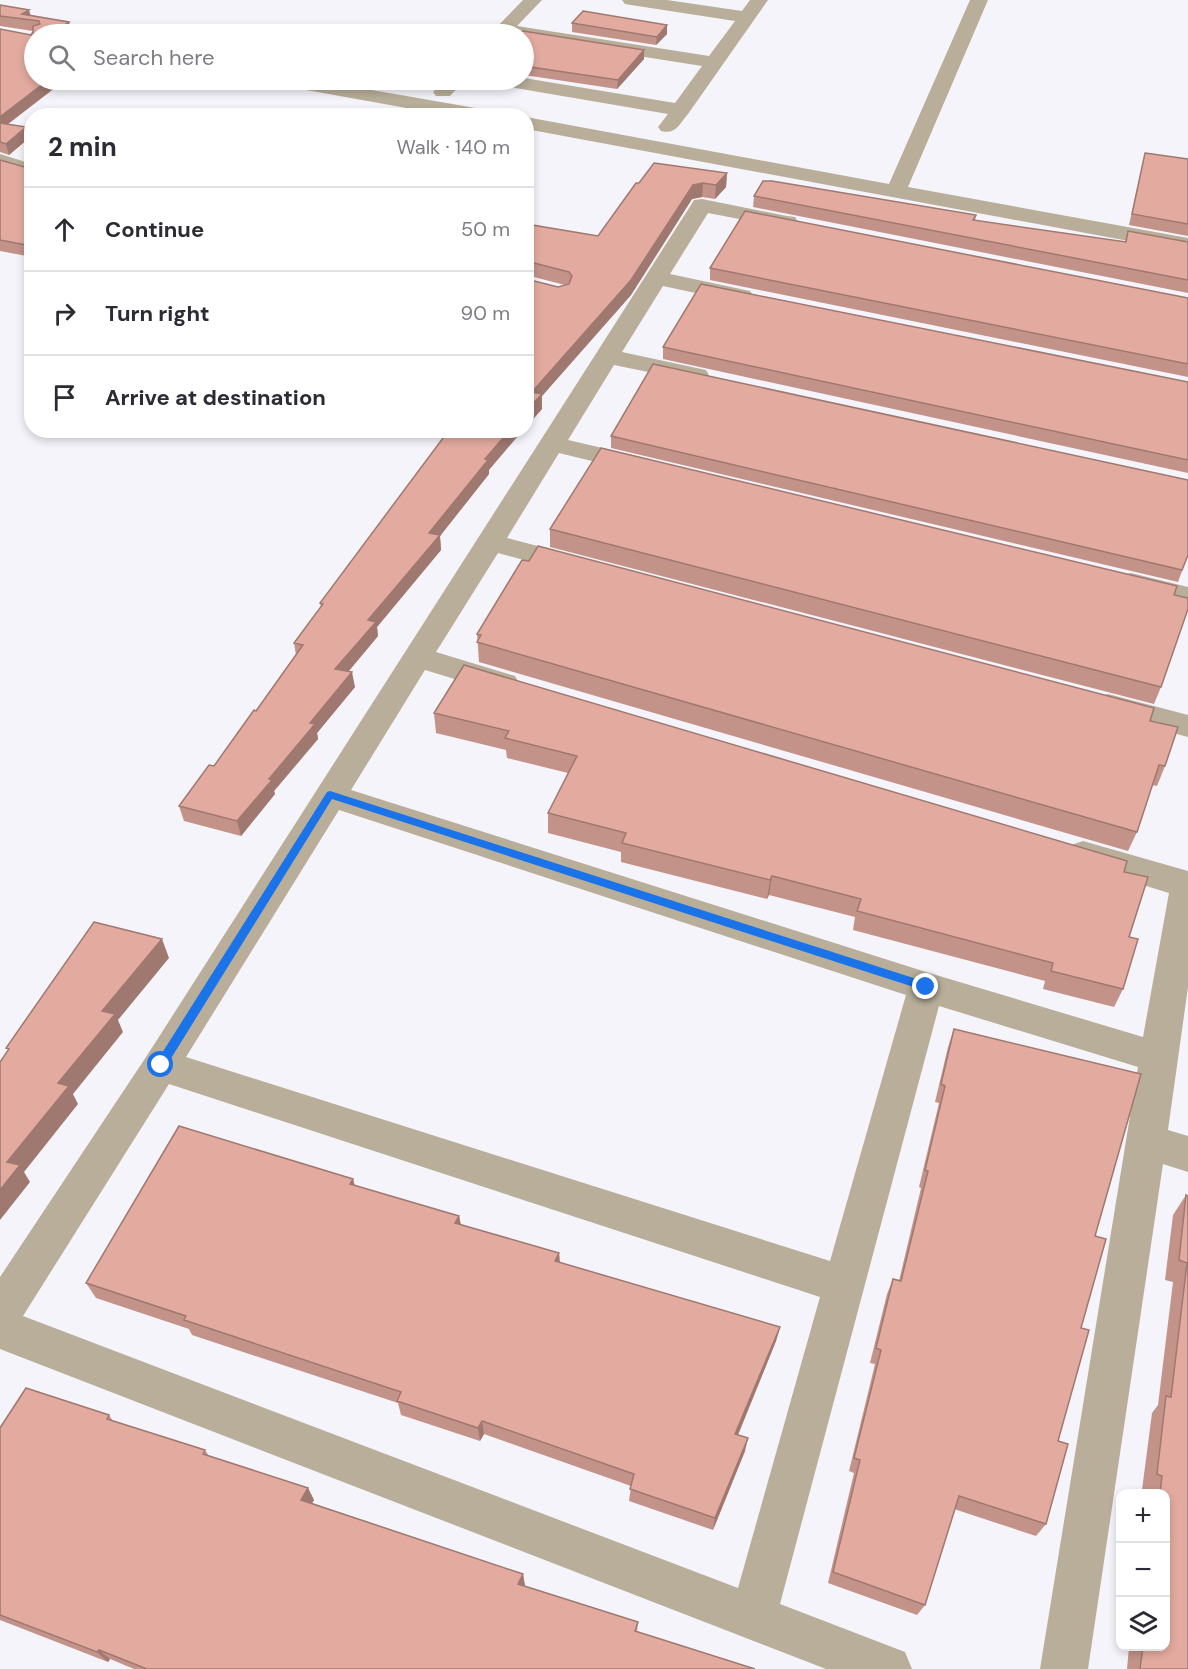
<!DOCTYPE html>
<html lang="en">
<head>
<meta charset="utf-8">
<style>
	:root { --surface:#fff; --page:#f2f2f3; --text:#2b2b33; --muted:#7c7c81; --line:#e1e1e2 }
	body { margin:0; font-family:"DM Sans",sans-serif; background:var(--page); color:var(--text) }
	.controls { position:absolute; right:18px; bottom:18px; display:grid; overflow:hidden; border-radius:12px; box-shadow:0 3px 9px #0003 }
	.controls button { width:54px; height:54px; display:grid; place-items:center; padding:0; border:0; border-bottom:2px solid var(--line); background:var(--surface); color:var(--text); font:30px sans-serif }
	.stop { position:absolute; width:18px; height:18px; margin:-14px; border:4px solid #1a73e8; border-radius:50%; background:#fff }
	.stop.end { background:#1a73e8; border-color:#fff; box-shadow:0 2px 6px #0008 }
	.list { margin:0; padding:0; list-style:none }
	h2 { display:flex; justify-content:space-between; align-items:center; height:78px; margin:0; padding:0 24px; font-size:26px }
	h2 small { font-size:20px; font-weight:400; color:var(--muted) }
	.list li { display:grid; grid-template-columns:39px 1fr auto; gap:18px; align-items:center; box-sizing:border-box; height:84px; padding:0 24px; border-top:2px solid var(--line) }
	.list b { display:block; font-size:22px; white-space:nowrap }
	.list em { font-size:20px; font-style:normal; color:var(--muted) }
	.icon { flex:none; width:33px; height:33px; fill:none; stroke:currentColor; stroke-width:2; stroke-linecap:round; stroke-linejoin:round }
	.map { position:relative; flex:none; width:1188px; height:1669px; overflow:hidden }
	.search { position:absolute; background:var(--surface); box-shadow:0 3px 9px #0003; left:24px; top:24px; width:510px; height:66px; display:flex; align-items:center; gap:15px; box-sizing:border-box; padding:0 21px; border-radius:33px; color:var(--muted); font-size:22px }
	.panel { position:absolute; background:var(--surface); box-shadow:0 3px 9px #0003; left:24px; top:108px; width:510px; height:330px; border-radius:24px }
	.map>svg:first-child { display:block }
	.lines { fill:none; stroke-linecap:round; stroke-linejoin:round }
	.minor { fill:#b8ae9a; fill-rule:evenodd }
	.wall { fill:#c3938a }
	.shaded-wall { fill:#9f7870 }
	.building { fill:#e3aba0; stroke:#9f7870; stroke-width:1.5 }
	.route { fill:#1a73e8 }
</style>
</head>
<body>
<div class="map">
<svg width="1188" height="1669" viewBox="0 0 1188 1669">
	<rect width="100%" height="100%" fill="#f5f4fb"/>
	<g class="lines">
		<path class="minor" d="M 523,0 L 542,0 L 517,26 L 709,56 L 735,21 L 631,5 L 625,4 L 622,0 L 667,0 L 742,11 L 750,0 L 768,0 L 688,114 C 679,124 676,135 661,131 L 658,127 L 668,114 L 492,84 L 490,80 L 524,78 L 675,103 L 702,66 L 524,38 L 524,34 L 490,34 Z
			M 970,0 L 988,0 L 908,187 L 1188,238 L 1188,252 L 526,129 L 526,117 L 889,184 Z
			M 274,80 L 314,80 L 487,110 L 494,112 L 496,116 L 451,116 L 284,86 L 277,84 Z
			M 445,80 L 465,80 L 450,96 L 436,96 L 433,92 Z
			M 0,154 L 32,164 L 32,177 L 0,167 Z
			M 702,199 L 787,216 L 795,217 L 798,222 L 795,227 L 787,228 L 708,213 L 670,274 L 750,291 L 754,296 L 750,301 L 742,303 L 663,286 L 622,352 L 706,370 L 709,375 L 706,380 L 697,382 L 614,365 L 568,440 L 650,459 L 654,465 L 650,471 L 641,473 L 559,453 L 507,538 L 587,559 L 591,565 L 587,571 L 577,574 L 498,553 L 436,652 L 515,676 L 519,683 L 515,690 L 504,694 L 425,670 L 351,790 L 926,972 L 1143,1037 L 1169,893 L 1071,863 L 1066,854 L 1071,845 L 1083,841 L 1188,871 L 1188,987 L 1168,1130 L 1188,1136 L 1188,1172 L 1163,1164 L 1088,1669 L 1040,1669 L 1138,1067 L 939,1006 L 780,1604 L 905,1652 L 912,1669 L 826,1669 L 0,1349 L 0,1277 L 148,1054 L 691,205 L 694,200 ZM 339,810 L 906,995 L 830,1261 L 186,1057 ZM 169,1084 L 820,1297 L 738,1588 L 23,1316 Z
			M 1131,573 L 1188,587 L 1188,605 L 1121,589 L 1117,582 L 1121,575 Z
			M 1108,694 L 1188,715 L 1188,737 L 1097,713 L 1093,705 L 1097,697 Z"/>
	</g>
	<path class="wall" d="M 0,5 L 30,16 L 69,22 L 70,27 L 75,28 L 77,34 L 34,34 L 34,80 L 65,80 L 8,124 L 29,138 L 9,155 L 0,152 L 0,29 L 31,35 L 33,32 L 33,31 L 0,26 Z
		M 572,23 L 667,25 L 667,34 L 656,45 L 572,32 Z
		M 524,34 L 644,59 L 617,89 L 524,75 Z
		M 1145,153 L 1188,159 L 1188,236 L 1129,225 Z
		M 0,160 L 28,168 L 32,167 L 32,257 L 0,251 Z
		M 727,173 L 726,187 L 715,199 L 702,197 L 692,199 L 631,295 L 542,396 L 542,409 L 526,427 L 526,279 L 558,287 L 565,285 L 526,275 L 526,224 L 598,236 L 639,183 Z
		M 754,196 L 976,215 L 975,221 L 1125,242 L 1128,231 L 1188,242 L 1188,293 L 753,207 Z
		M 710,268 L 1188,298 L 1188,377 L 710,280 Z
		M 663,347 L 1188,382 L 1188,473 L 663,359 Z
		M 611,436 L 1188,555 L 1178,582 L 611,448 Z
		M 489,470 L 489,474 L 440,536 L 441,550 L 377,627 L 378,636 L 348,672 L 355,687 L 317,733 L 318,739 L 274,791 L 275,794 L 241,836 L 184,821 L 179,806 L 214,766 L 256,711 L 296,655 L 294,643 L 321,607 L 320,603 Z
		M 550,529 L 1174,595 L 1161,687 L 1154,704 L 550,547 Z
		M 477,634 L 1150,721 L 1165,766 L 1157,786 L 1152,785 L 1137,832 L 1128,851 L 479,662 Z
		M 434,713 L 1124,872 L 1129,937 L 1123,989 L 1114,1007 L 1043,989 L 1045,981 L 853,930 L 855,917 L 769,895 L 767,899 L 621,862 L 621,852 L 548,833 L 548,813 L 568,773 L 507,758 L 506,750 L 436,733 Z
		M 954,1029 L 1095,1236 L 1081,1328 L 1058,1441 L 1046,1524 L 1036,1536 L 954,1509 L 925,1605 L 917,1615 L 828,1583 L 854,1473 L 849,1471 L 875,1364 L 870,1363 L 887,1294 L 893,1279 L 899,1281 L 921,1188 L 919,1187 L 939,1103 L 935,1102 L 948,1047 Z
		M 353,1179 L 355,1186 L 459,1216 L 461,1225 L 559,1253 L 560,1263 L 780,1327 L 776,1341 L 738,1435 L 745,1451 L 713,1530 L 629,1501 L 631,1486 L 484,1434 L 480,1441 L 401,1415 L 398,1403 L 192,1335 L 189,1329 L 96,1298 L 86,1283 Z
		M 1186,1195 L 1188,1669 L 1127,1669 L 1129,1647 L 1166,1647 L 1166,1494 L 1148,1494 L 1148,1491 L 1142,1490 L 1152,1413 L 1158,1405 L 1173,1282 L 1165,1280 L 1173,1215 Z
		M 109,1415 L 113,1421 L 205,1450 L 209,1456 L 308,1488 L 314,1500 L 312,1503 L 523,1574 L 524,1586 L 638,1622 L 637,1632 L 755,1669 L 134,1669 L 110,1659 L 108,1662 L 0,1620 L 0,1428 Z"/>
	<path class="shaded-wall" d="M 29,10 L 32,20 L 22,14 Z
		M 69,22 L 71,31 L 75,28 L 77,34 L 66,34 L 63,26 Z
		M 667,25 L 667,34 L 656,45 L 657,37 Z
		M 644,50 L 644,59 L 617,89 L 618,80 Z
		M 48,80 L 65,80 L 0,130 L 0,117 Z
		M 26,127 L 29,138 L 9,155 L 6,144 Z
		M 727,173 L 726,187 L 715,199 L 716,185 Z
		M 703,183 L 702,197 L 692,199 L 631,295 L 542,396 L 542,409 L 526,427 L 526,411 L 532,392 L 693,185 Z
		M 510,430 L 523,430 L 489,470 L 489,474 L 440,536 L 441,550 L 377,627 L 378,636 L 338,684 L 335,669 L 368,620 L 429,533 L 485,459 Z
		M 352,672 L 355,687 L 317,733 L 318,739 L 274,791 L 275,794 L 241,836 L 237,821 L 310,723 Z
		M 772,876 L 769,895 L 767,899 L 770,880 Z
		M 162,939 L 169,958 L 118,1020 L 123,1032 L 73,1094 L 78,1104 L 24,1172 L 30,1182 L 0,1220 L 0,1190 L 7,1162 L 58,1083 L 102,1011 Z
		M 353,1179 L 357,1196 L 350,1184 Z
		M 459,1216 L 462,1232 L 455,1223 Z
		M 559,1253 L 560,1269 L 555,1261 Z
		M 780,1327 L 776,1341 L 733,1447 L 735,1434 Z
		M 482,1421 L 484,1434 L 480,1441 L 478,1428 Z
		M 748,1438 L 745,1451 L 713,1530 L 715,1518 Z
		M 308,1488 L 314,1500 L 307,1512 L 301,1500 Z
		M 523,1574 L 525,1585 L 520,1595 L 518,1584 Z
		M 99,1650 L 110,1659 L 108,1662 L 97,1652 Z"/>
	<path class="building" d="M 0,5 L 29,10 L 22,14 L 69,22 L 63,26 L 75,28 L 66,34 L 34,34 L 34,80 L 48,80 L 0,117 L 0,29 L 31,35 L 33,32 L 33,26 L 40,24 L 39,21 L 0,16 Z
		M 583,11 L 667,25 L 657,37 L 572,23 Z
		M 523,31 L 644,50 L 618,80 L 524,66 L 524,34 L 520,34 Z
		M 385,112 L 414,116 L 382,116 Z
		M 0,123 L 26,127 L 6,144 L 0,142 Z
		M 1145,153 L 1188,159 L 1188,224 L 1132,214 Z
		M 0,160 L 28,168 L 32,167 L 32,246 L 0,240 Z
		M 654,163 L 727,173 L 716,185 L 703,183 L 693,185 L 631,280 L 532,392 L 542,394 L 526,411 L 526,329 L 529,325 L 526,325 L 526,279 L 558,287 L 569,284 L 572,276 L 569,272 L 526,261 L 526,224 L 598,236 L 636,183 L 639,183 Z
		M 763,181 L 772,181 L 976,215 L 973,220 L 1126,242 L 1128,231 L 1188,242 L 1188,280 L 754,196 Z
		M 745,211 L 1188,298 L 1188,364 L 710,268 Z
		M 701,284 L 1188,382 L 1188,460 L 663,347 Z
		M 653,364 L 1188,480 L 1188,555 L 1182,570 L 611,436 Z
		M 449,430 L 510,430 L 485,459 L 488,460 L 429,533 L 440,535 L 368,620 L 376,622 L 335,669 L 352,672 L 310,723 L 315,724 L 269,779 L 272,780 L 237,821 L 179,806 L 209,765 L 214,766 L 254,710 L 256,711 L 303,645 L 294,643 L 323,604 L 320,603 Z
		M 601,448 L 1177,586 L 1174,595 L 1188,598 L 1188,609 L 1161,687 L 550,529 Z
		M 538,546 L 1154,708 L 1150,721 L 1178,727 L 1165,766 L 1159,765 L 1137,832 L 477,642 L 481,635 L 477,634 L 522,560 L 529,561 Z
		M 464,665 L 1127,861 L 1124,872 L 1148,877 L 1129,937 L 1138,939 L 1123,989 L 1051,971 L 1053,963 L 857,911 L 861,899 L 772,876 L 770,880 L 622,843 L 626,833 L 548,813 L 577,756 L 505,738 L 509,731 L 434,713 Z
		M 94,922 L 162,939 L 102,1011 L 115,1014 L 58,1083 L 69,1086 L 7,1162 L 20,1165 L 0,1190 L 0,1062 L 9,1049 L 6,1048 Z
		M 954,1029 L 1141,1074 L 1095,1236 L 1106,1239 L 1081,1328 L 1089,1330 L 1058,1441 L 1068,1444 L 1046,1524 L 959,1496 L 925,1605 L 833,1572 L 860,1460 L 854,1458 L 881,1350 L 876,1348 L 893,1279 L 901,1281 L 928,1171 L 925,1170 L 945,1086 L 941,1084 Z
		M 179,1126 L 353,1179 L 350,1184 L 459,1216 L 455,1223 L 559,1253 L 555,1261 L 780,1327 L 735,1434 L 748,1438 L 715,1518 L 630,1489 L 634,1474 L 482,1421 L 478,1428 L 397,1401 L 401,1392 L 184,1320 L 186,1316 L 86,1283 Z
		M 1186,1195 L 1188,1196 L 1188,1669 L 1140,1669 L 1143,1647 L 1166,1647 L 1166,1494 L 1160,1494 L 1162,1476 L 1157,1474 L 1166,1396 L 1171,1397 L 1187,1263 L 1179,1260 Z
		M 26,1388 L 109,1415 L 107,1419 L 205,1450 L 203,1454 L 308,1488 L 301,1500 L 523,1574 L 518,1584 L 638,1622 L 635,1631 L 755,1669 L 147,1669 L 99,1650 L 97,1652 L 0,1615 L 0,1428 Z"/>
	<path class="route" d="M 330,791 L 926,982 L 931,987 L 926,991 L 332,799 L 165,1068 L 157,1068 L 157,1061 L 327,792 Z"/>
</svg>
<div class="controls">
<button>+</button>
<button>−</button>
<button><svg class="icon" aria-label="layers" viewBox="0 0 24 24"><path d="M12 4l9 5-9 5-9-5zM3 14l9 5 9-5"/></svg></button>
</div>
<div class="stop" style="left:161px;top:1065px"></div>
<div class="stop end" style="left:926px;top:987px"></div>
<div class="search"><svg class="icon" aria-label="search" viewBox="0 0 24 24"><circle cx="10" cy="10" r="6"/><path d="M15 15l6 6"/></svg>Search here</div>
<section class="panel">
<h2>2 min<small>Walk · 140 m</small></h2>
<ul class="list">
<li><svg class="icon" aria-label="ahead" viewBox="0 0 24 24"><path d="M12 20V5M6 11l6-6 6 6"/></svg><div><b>Continue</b></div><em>50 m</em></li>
<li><svg class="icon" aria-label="right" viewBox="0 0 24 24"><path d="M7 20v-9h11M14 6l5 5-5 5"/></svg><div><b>Turn right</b></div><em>90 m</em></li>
<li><svg class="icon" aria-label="arrive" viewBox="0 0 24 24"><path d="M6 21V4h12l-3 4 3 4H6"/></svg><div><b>Arrive at destination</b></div></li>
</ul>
</section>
</div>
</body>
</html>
